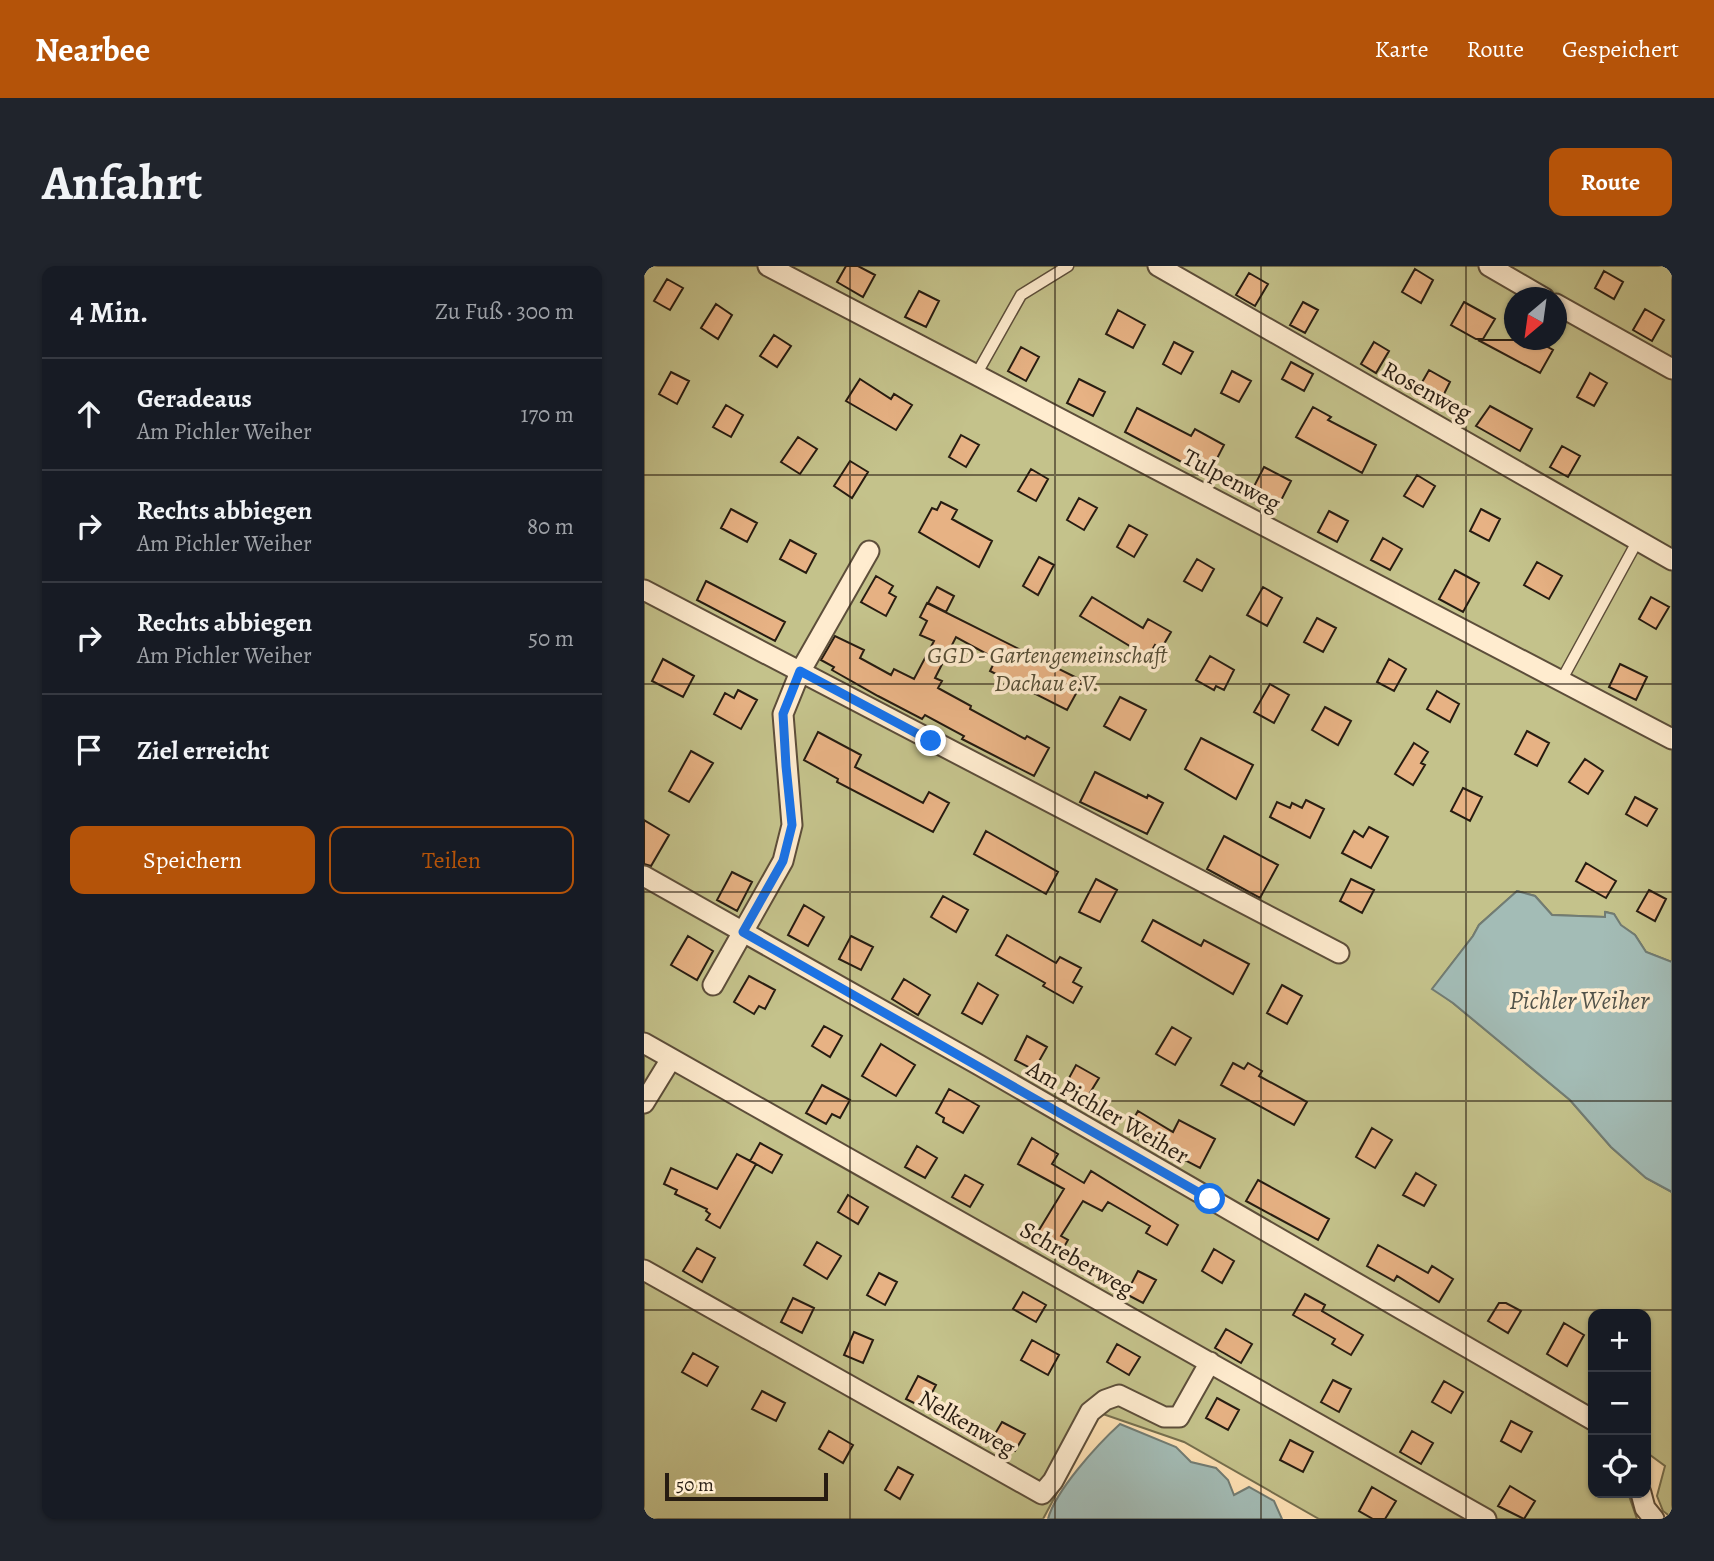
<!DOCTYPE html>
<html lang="de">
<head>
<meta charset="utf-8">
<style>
	:root { --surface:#171b24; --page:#20242c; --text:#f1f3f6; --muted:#9ea1a6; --line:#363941; --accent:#b45309 }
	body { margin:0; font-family:Alegreya,serif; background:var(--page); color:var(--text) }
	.controls { position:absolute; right:21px; bottom:21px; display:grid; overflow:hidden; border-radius:14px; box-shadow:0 2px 5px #0004 }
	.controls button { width:63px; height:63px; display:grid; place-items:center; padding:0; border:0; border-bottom:2px solid var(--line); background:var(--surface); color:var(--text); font:35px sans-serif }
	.compass { position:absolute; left:860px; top:21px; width:63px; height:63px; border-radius:50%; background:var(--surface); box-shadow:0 2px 5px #0004; rotate:209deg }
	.scale { position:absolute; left:21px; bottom:18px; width:163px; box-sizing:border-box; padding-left:7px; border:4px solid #271c11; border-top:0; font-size:19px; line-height:24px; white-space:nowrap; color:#271c11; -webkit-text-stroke:5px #ffeccf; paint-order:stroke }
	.stop { position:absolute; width:21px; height:21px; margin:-16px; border:5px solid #1a73e8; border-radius:50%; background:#fff }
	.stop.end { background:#1a73e8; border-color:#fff; box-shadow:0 2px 7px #0008 }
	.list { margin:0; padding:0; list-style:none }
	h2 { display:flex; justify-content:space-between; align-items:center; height:91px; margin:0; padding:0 28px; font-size:30px }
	h2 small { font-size:23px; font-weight:400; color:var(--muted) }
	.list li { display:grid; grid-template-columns:46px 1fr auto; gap:21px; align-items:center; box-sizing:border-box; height:112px; padding:0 28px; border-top:2px solid var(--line) }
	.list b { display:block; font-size:26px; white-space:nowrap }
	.list p { margin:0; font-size:23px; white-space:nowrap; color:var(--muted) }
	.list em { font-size:23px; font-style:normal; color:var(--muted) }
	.actions { display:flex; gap:14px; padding:21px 28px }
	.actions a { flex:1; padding:16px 0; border:2px solid var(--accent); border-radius:14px; text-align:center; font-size:24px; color:var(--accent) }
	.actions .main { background:var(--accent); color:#fff }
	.icon { flex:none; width:38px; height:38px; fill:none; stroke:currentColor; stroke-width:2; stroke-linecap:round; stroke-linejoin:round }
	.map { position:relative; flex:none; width:1028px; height:1253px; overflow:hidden; border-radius:14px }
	header { display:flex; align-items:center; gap:42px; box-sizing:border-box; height:98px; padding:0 35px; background:var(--accent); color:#fff }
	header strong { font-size:33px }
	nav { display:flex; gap:38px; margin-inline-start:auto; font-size:24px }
	.intro { display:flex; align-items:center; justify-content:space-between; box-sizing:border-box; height:168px; padding:0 42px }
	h1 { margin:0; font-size:49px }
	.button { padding:18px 32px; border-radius:14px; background:var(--accent); color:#fff; font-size:24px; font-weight:700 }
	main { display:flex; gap:42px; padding:0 42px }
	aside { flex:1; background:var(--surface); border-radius:14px; box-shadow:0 2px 5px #0004 }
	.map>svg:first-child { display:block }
	.green { fill:#c4c28b; stroke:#766f4e; stroke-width:2; fill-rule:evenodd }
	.water { fill:#a3bcb6; stroke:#717c74; stroke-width:2 }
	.building { fill:#e7b284; stroke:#271c11; stroke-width:2 }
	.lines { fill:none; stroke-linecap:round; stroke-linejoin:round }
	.lane-casing { stroke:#5d4e3a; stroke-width:13 }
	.street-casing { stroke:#5d4e3a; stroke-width:23 }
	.lane { stroke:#ffeccf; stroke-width:10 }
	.street { stroke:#ffeccf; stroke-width:19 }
	.route { stroke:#1a73e8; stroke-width:9 }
	.grid { fill:none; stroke:#271c11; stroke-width:2; stroke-opacity:0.55 }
	.labels { text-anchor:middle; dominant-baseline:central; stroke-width:7; stroke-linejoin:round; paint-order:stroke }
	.street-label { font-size:24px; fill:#271c11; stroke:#ffeccf }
	.park-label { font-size:24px; font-style:italic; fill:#564e36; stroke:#ffeccf }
	.water-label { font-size:26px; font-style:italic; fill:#52544b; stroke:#ffeccf }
</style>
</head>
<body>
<header>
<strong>Nearbee</strong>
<nav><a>Karte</a><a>Route</a><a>Gespeichert</a></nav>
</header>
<div class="intro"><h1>Anfahrt</h1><a class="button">Route</a></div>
<main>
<aside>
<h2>4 Min.<small>Zu Fuß · 300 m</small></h2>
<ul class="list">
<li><svg class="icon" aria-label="ahead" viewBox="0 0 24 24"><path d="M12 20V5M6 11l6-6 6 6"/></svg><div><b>Geradeaus</b><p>Am Pichler Weiher</p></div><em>170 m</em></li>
<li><svg class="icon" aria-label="right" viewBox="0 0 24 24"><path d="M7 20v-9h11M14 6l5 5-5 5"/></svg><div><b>Rechts abbiegen</b><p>Am Pichler Weiher</p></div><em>80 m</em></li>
<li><svg class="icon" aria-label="right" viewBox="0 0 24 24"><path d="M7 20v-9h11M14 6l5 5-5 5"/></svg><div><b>Rechts abbiegen</b><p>Am Pichler Weiher</p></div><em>50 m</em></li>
<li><svg class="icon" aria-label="arrive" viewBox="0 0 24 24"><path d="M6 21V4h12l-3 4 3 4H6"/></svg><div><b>Ziel erreicht</b></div></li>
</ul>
<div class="actions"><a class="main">Speichern</a><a>Teilen</a></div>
</aside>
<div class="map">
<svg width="1028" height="1253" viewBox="0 0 1028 1253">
	<rect width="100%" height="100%" fill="#ffe2b5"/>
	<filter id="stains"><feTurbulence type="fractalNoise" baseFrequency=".00286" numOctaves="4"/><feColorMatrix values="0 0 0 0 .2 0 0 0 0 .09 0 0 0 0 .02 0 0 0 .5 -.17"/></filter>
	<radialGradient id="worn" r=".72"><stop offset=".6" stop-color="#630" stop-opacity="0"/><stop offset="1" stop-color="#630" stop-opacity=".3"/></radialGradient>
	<path class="green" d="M 0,0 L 1028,0 L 1028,696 L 1002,686 L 991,669 L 976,659 L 970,648 L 962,646 L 961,651 L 908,649 L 891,630 L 873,625 L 835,659 L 829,670 L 789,722 L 809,737 L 926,834 L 967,881 L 1002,912 L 1028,926 L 1028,1252 L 1019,1245 L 1013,1230 L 1021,1200 L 1002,1186 L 1002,1048 L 949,1048 L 949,1227 L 984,1227 L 993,1253 L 675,1253 L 540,1176 L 456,1147 L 399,1253 L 0,1253 ZM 870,32 L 912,32 L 912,74 L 870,74 Z"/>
	<path class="water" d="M 873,625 L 891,630 L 908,649 L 961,651 L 961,646 L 970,648 L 977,659 L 991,669 L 1002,686 L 1028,696 L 1028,926 L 1002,912 L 967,881 L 926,834 L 809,737 L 788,723 L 829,670 L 835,659 Z
		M 476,1158 L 532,1181 L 547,1196 L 572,1202 L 584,1214 L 590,1229 L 605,1221 L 630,1235 L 638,1253 L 404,1253 C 411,1225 454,1178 476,1158 Z"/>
	<path class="building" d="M 202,0 L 214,0 L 231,9 L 219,31 L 193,16 Z
		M 771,3 L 789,14 L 777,37 L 758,26 Z
		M 960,5 L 979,16 L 970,33 L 951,22 Z
		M 605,7 L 624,18 L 611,40 L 592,29 Z
		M 23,13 L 39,22 L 26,44 L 10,35 Z
		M 275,25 L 295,35 L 282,61 L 261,51 Z
		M 659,36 L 674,44 L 661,67 L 646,59 Z
		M 820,36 L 851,53 L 839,73 L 832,73 L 807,59 Z
		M 72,38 L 88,49 L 74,73 L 57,62 Z
		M 1001,43 L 1020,54 L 1008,75 L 989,64 Z
		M 474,44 L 501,59 L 489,82 L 462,68 Z
		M 130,69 L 147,80 L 133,101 L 116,90 Z
		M 834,74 L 873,74 L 887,81 L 891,74 L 909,84 L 896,107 Z
		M 530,76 L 549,86 L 537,108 L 519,98 Z
		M 730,76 L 745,85 L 732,107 L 717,98 Z
		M 377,81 L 395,91 L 382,115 L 364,105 Z
		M 647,96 L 669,108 L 660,125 L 638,113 Z
		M 785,104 L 806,116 L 798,132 L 794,129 L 789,137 L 772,127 Z
		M 588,105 L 607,115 L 595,136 L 577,127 Z
		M 27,106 L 45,115 L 33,138 L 15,128 Z
		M 946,107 L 963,117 L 950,140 L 933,131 Z
		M 216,113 L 247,133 L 250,128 L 268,139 L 252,164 L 202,135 Z
		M 435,113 L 461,126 L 449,150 L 423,137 Z
		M 82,139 L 99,149 L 87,171 L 69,161 Z
		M 846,140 L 888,163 L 876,185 L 832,160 Z
		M 669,141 L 687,151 L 684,154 L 732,179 L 718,207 L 652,171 Z
		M 493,142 L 547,170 L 551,163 L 580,179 L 564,210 L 481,166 Z
		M 317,169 L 335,179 L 322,201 L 305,191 Z
		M 154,171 L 173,183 L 156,208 L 137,196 Z
		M 918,180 L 936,190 L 924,211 L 906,201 Z
		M 206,195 L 224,206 L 208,232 L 190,220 Z
		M 620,201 L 647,215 L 631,246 L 604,232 Z
		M 387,203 L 404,213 L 392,235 L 374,225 Z
		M 773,209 L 791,220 L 779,241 L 760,230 Z
		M 435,232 L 453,242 L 440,264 L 423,254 Z
		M 297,236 L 313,244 L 308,253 L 348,275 L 335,301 L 275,266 L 288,242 L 293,244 Z
		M 87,243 L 113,257 L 103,276 L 77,262 Z
		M 837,243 L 856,253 L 845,275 L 826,265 Z
		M 685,245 L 704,255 L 693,276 L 674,266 Z
		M 485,259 L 503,269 L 490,291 L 473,281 Z
		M 739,272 L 758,283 L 746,304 L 727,294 Z
		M 146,274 L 172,288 L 162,307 L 136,293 Z
		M 395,291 L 410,299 L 394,329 L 379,320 Z
		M 553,293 L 570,303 L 558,325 L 540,315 Z
		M 893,296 L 918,310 L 905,333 L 880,319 Z
		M 811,304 L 835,317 L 819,346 L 795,333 Z
		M 232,310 L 249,320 L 245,327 L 252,331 L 242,350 L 217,336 Z
		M 62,315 L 141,356 L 131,375 L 53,334 Z
		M 293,321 L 310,330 L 302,346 L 284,337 Z
		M 619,321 L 638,332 L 623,360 L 603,349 Z
		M 448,331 L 499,362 L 504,353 L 527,366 L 517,383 L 511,379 L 505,389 L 501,386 L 499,388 L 436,350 Z
		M 1007,331 L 1025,341 L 1012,363 L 995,353 Z
		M 283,337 L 439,415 L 423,444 L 346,405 L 352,393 L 312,371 L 291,412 L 298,415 L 294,422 L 327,440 L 326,443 L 381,473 L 383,470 L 405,482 L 390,510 L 318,473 L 320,470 L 281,449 L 278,453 L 234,430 L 188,404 L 190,401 L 177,394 L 191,370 L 220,384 L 216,392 L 247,409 L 250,403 L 270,413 L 290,375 L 276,369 L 283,355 L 276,351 Z
		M 673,352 L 692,362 L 679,386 L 660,376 Z
		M 566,390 L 590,404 L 580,424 L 572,420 L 570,424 L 552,414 Z
		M 19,393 L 50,410 L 39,431 L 8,415 Z
		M 745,393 L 762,403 L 750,425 L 733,416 Z
		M 976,398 L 1003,411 L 992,434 L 965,421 Z
		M 626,418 L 645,429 L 630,457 L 610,446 Z
		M 94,424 L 113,434 L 97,463 L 70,448 L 81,427 L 90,432 Z
		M 793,425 L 815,438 L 806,456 L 783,443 Z
		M 476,431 L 502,444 L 486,474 L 460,460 Z
		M 681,441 L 707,455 L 694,479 L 668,464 Z
		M 883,465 L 905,477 L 893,500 L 871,488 Z
		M 174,466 L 217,489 L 211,501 L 279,537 L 285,526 L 305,537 L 289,566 L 193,516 L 194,513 L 160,494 Z
		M 557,472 L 609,499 L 592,533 L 541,503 Z
		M 770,477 L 784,486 L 777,497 L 781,499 L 769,519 L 751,508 Z
		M 47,485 L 69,497 L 45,536 L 25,525 Z
		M 941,493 L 959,505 L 944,528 L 925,516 Z
		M 451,506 L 503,532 L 504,529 L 519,537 L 503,568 L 436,536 Z
		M 819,522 L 838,531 L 826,555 L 807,545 Z
		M 991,531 L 1013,543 L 1003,560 L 982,548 Z
		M 662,534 L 680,543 L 666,572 L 626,551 L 633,536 L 646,542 L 648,537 L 658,542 Z
		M 0,554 L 25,569 L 7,600 L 0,598 Z
		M 725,561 L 744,571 L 727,602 L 698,587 L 710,565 L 719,571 Z
		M 342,565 L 414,606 L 402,628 L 330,588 Z
		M 580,570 L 634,599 L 616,632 L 563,603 Z
		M 942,597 L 972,615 L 962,632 L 932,615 Z
		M 88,606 L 108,616 L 93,645 L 73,634 Z
		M 452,613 L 473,624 L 456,656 L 435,646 Z
		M 707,613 L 730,624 L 718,647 L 696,635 Z
		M 1005,624 L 1022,633 L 1011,655 L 993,645 Z
		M 299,630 L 324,644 L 312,666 L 287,651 Z
		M 160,639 L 180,651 L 164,680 L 144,669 Z
		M 509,654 L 557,680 L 560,674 L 605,698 L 589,728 L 498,675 Z
		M 363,669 L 412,697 L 416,691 L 437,702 L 429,716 L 438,721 L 429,737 L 399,720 L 401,717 L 352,689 Z
		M 44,670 L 69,685 L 53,714 L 27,699 Z
		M 207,670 L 229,681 L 217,704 L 195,693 Z
		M 105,710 L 131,724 L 121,743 L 115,740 L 110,748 L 90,736 Z
		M 260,713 L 286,729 L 274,749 L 248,733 Z
		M 334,717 L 354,729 L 338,758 L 318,747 Z
		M 638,719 L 658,730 L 643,758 L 623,747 Z
		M 180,760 L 198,770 L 186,791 L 168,780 Z
		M 528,761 L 547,772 L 531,799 L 512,788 Z
		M 383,770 L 403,781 L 390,804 L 371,794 Z
		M 237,778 L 271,799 L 252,830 L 218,810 Z
		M 589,797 L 600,803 L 604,797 L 618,805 L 615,810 L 663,836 L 650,859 L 577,819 Z
		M 432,799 L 455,812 L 441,835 L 419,823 Z
		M 178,819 L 206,834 L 196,852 L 188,848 L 182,858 L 162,847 Z
		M 305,823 L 335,840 L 319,867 L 299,856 L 300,852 L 292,847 Z
		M 494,845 L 529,866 L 535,854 L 571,873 L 556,902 L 512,879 L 510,883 L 482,866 Z
		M 728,862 L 748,874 L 731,902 L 712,891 Z
		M 388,872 L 414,888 L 408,898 L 440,917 L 447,905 L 534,959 L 523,979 L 502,967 L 506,960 L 464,936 L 458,945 L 439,935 L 417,970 L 424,974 L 415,990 L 389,974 L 420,923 L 374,898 Z
		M 116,877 L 138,889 L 128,907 L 112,898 L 76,962 L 62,954 L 66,948 L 62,945 L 63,943 L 31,928 L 33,924 L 20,918 L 27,902 L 73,923 L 93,888 L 112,898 L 106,895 Z
		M 273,880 L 293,892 L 281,912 L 261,901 Z
		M 772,907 L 792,919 L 780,940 L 759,929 Z
		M 321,909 L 339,919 L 326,941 L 308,931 Z
		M 614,914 L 685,953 L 674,974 L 602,935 Z
		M 204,929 L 224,941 L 214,958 L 194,946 Z
		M 173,976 L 197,990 L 183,1013 L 160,999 Z
		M 734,979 L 784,1007 L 788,1000 L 809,1013 L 795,1036 L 753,1010 L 750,1015 L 723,1000 Z
		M 53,982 L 71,992 L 58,1016 L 39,1005 Z
		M 570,983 L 590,995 L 578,1017 L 558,1005 Z
		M 494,1005 L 512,1014 L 499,1037 L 482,1028 Z
		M 235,1007 L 253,1016 L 241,1039 L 223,1029 Z
		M 379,1026 L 402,1039 L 392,1056 L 369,1043 Z
		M 661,1028 L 681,1039 L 678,1045 L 719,1069 L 707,1089 L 688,1078 L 691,1073 L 649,1049 Z
		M 149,1032 L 170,1042 L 158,1067 L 137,1056 Z
		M 855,1037 L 862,1037 L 877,1045 L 864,1067 L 844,1055 Z
		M 920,1057 L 940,1069 L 923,1100 L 903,1088 Z
		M 582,1063 L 608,1078 L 597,1097 L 571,1082 Z
		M 210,1066 L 229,1074 L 219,1097 L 200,1089 Z
		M 388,1074 L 415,1089 L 404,1109 L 377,1094 Z
		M 473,1078 L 496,1091 L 485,1109 L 463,1096 Z
		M 49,1087 L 74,1101 L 63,1120 L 38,1106 Z
		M 274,1110 L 292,1119 L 280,1142 L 262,1133 Z
		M 689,1114 L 707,1123 L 695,1146 L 677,1136 Z
		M 800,1115 L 819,1126 L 807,1147 L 788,1136 Z
		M 118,1125 L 141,1137 L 132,1155 L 108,1143 Z
		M 573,1132 L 595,1144 L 584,1164 L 562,1152 Z
		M 867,1155 L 888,1166 L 877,1186 L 857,1175 Z
		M 358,1156 L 381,1168 L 371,1185 L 348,1173 Z
		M 185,1165 L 209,1179 L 199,1197 L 175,1183 Z
		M 768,1165 L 789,1177 L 777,1198 L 756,1186 Z
		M 646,1174 L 669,1186 L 659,1206 L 636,1194 Z
		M 254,1201 L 269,1209 L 256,1233 L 241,1224 Z
		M 866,1220 L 891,1235 L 880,1253 L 854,1240 Z
		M 728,1221 L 752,1235 L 741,1253 L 729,1253 L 715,1245 Z"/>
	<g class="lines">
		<defs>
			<path id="lane" d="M 332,109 L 377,29 L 424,0
				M 917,415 L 994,274"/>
			<path id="street" d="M 124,0 L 1028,473
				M 514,0 L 1028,294
				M 845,0 L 900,32
				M 912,38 L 1028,103
				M 0,324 L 695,687
				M 0,610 L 335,799 L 949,1154
				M 69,719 L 139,595 L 148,559 L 139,448 L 156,406 L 225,285
				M 0,777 L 842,1253
				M 0,837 L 27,793
				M 0,1004 L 398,1228 L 409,1215 L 446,1146 L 461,1134 L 475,1129 L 520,1151 L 535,1151 L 566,1096
				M 997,1227 L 1001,1242 L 1010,1253"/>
		</defs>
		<use href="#lane" class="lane-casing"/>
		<use href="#street" class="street-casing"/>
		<use href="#lane" class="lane"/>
		<use href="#street" class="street"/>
	</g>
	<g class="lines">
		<path class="route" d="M 287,475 L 156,405 L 139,448 L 142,500 L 148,559 L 139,595 L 99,666 L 566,933"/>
	</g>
	<path class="grid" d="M 206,0 L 206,1253M 411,0 L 411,1253M 617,0 L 617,1253M 822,0 L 822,1253M 0,209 L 1028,209M 0,418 L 1028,418M 0,626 L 1028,626M 0,835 L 1028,835M 0,1044 L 1028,1044"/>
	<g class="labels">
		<g class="street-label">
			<text transform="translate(783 125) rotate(29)">Rosenweg</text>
			<text transform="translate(588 214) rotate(28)">Tulpenweg</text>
			<text transform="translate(464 846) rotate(30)">Am Pichler Weiher</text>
			<text transform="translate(433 993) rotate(30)">Schreberweg</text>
			<text transform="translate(323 1157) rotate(30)">Nelkenweg</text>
		</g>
		<g class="park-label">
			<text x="403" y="389">GGD - Gartengemeinschaft<tspan x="403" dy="28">Dachau e.V.</tspan></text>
		</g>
		<g class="water-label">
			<text x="935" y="734">Pichler Weiher</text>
		</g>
	</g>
	<rect width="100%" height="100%" filter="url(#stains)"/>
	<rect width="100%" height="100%" fill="url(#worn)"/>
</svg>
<div class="controls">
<button>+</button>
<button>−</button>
<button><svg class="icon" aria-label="locate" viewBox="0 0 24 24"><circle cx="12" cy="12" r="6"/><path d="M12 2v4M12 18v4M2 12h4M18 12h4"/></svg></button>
</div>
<svg class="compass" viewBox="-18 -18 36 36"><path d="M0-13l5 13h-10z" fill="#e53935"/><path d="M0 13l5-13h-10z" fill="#9ea1a6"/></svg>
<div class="scale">50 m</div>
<div class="stop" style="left:566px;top:933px"></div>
<div class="stop end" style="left:287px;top:475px"></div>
</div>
</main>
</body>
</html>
